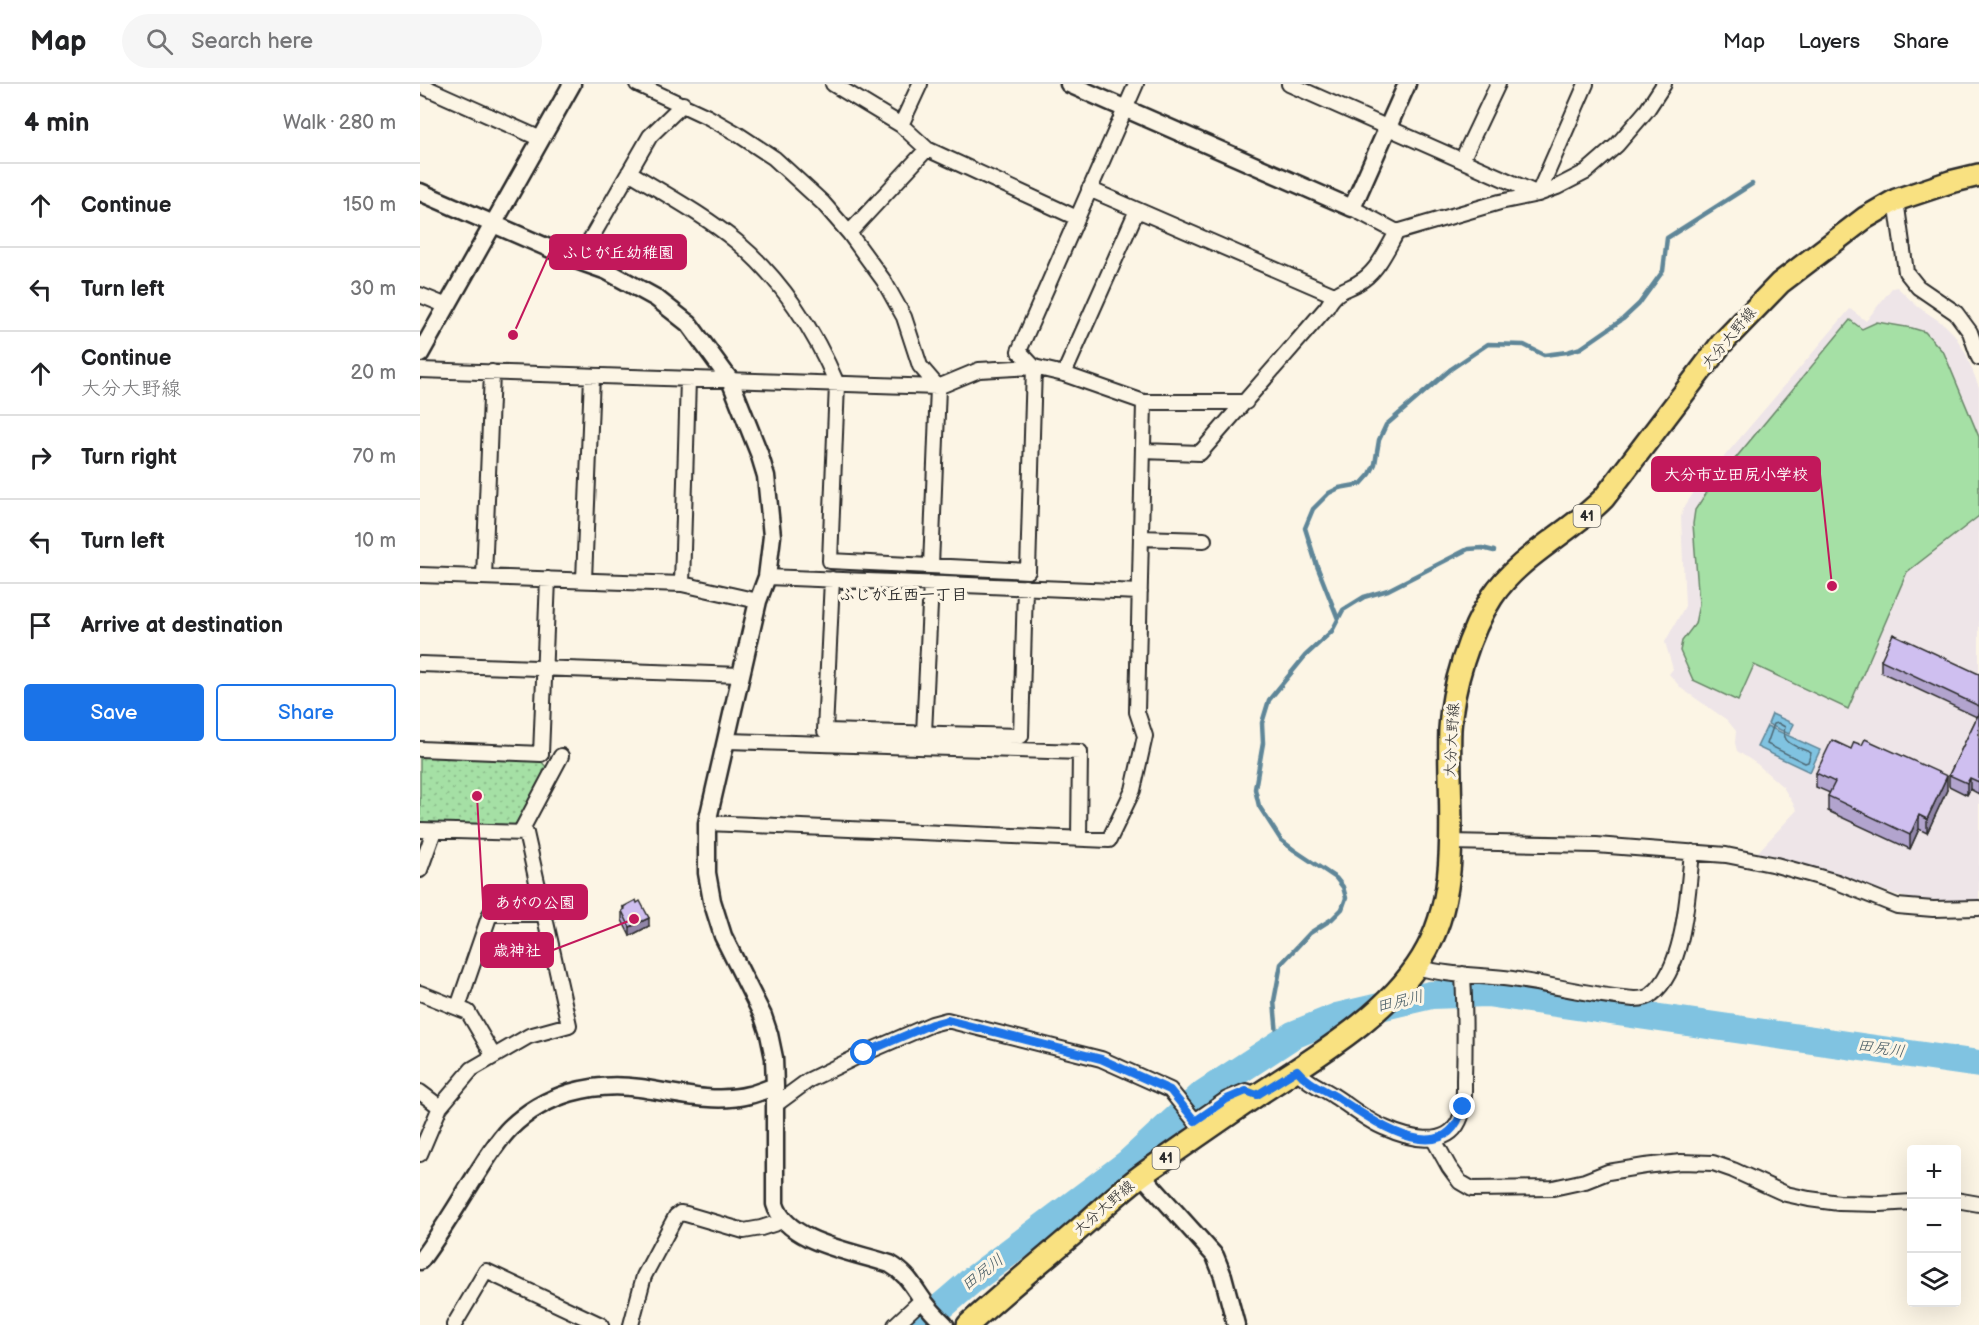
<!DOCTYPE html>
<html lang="en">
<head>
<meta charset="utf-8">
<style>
	:root { --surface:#fff; --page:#f6f6f6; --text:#202124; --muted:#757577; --line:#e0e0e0; --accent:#1a73e8 }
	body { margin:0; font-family:"Balsamiq Sans","Klee One",sans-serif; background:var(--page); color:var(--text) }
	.controls { position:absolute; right:18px; bottom:18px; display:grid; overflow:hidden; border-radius:6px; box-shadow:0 6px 24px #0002 }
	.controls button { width:54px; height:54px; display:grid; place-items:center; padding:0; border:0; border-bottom:2px solid var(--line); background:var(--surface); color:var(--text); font:30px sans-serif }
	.stop { position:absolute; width:18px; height:18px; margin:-14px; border:4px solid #1a73e8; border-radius:50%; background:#fff }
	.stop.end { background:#1a73e8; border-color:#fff; box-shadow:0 2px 6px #0008 }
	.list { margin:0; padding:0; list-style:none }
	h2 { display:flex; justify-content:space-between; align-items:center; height:78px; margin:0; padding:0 24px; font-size:26px }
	h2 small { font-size:20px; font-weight:400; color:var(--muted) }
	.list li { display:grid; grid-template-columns:39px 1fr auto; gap:18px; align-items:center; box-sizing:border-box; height:84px; padding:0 24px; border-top:2px solid var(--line) }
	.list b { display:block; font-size:22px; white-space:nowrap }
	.list p { margin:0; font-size:20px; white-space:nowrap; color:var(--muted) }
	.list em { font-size:20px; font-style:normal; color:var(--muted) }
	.actions { display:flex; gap:12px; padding:18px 24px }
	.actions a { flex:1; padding:14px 0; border:2px solid var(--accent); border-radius:6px; text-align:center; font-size:21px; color:var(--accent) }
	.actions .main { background:var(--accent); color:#fff }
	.icon { flex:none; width:33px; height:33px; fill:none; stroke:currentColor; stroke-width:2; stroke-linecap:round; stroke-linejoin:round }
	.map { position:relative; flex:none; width:1559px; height:1241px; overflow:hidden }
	header { display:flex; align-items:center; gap:36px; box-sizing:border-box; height:84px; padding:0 30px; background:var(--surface); border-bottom:2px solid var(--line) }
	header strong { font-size:28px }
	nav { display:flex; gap:33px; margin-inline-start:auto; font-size:21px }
	.search { width:420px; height:54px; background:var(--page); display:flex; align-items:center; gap:15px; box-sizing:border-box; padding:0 21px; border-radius:33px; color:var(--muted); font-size:22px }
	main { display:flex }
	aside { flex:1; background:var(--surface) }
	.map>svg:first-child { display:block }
	.built { fill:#eee5e8 }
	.grass { fill:url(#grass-dots); stroke:#688668; stroke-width:1.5 }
	.pitch { fill:#a5e0a5; stroke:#688668; stroke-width:1.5 }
	.water { fill:#80c3e1; stroke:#5e8698; stroke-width:1.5 }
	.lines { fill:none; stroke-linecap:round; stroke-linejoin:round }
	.shore { stroke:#4d6874; stroke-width:1.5 }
	.stream { stroke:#5e8698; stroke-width:4.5 }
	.river { stroke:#80c3e1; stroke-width:28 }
	.minor-casing { stroke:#2b2b2b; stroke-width:18 }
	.tertiary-casing { stroke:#2b2b2b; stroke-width:21 }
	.primary-casing { stroke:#2b2b2b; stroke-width:26 }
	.minor { stroke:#fcf5e5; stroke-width:14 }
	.tertiary { stroke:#fcf5e5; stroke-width:16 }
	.primary { stroke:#f9e181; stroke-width:21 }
	.wall { fill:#b2a4ce; stroke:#2b2b2b; stroke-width:1.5 }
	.shaded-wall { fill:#9186a8; stroke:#2b2b2b; stroke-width:1.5 }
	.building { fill:#cfbff0; stroke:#2b2b2b; stroke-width:1.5 }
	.route { stroke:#1a73e8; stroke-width:8 }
	.labels { text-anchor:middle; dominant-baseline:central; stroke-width:6; stroke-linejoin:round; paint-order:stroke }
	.shield { fill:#fcf5e5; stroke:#6a6863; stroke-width:1.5 }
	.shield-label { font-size:14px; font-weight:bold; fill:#2b2b2b }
	.street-label { font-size:15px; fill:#2b2b2b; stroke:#fcf5e5 }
	.neighbourhood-label { font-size:16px; font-weight:bold; fill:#2b2b2b; stroke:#fcf5e5 }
	.water-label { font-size:16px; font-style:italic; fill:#445962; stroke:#fcf5e5 }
	.leader { fill:none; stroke:#c2185b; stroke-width:2 }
	.callout-dot { fill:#c2185b; stroke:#fcf5e5; stroke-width:2 }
	.callout { fill:#c2185b; stroke:#c2185b; stroke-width:2 }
	.callout-label { font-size:16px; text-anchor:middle; font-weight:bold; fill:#fff }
</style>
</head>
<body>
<header>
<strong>Map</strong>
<div class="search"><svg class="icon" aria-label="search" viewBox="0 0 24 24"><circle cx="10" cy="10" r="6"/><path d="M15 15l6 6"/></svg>Search here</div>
<nav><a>Map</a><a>Layers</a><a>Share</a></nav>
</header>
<main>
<aside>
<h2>4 min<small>Walk · 280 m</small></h2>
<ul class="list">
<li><svg class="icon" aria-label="ahead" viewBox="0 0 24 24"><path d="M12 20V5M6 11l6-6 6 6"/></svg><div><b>Continue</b></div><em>150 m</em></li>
<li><svg class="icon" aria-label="left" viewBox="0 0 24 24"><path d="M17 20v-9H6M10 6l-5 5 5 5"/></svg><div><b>Turn left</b></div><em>30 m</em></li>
<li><svg class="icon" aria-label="ahead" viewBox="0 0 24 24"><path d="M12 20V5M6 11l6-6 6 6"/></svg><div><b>Continue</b><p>大分大野線</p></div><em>20 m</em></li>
<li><svg class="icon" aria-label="right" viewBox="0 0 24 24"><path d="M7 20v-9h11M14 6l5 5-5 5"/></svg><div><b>Turn right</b></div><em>70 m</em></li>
<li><svg class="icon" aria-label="left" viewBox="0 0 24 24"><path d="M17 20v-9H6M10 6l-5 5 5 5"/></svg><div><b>Turn left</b></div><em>10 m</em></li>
<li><svg class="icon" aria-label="arrive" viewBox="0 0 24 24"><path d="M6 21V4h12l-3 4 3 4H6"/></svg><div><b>Arrive at destination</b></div></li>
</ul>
<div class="actions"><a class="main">Save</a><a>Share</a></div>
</aside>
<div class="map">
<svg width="1559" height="1241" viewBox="0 0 1559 1241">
	<defs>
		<pattern id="grass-dots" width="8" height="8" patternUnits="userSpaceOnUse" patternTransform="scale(1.5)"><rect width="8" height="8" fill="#a5e0a5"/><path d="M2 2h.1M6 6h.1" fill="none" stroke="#8ec08e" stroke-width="1.8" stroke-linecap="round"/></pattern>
	</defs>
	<rect width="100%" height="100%" fill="#fcf5e5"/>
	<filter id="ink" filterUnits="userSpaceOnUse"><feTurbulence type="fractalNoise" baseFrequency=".0167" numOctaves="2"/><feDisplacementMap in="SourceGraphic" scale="12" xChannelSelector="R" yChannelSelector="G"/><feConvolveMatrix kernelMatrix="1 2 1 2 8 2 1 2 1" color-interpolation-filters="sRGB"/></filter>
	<g filter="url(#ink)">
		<path class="built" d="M 1477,203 L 1497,222 L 1525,241 L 1534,250 L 1545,268 L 1559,303 L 1559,816 L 1494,816 L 1364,776 L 1336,770 L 1377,726 L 1363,703 L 1337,680 L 1317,667 L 1315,659 L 1316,647 L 1307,636 L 1262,605 L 1249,590 L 1253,585 L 1245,558 L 1265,522 L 1261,433 L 1263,425 L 1274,408 L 1430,225 L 1446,237 L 1472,204 Z"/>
		<path class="grass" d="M 0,673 L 120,676 L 128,685 L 97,742 L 0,739 Z"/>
		<path class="pitch" d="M 1430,236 L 1442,245 L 1457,238 L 1492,244 L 1505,248 L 1524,269 L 1559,353 L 1559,432 L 1487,488 L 1428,625 L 1334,581 L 1318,617 L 1273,596 L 1260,567 L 1262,557 L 1275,540 L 1279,520 L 1273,440 L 1275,426 L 1285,411 Z"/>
		<path class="water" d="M 1352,630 L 1374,640 L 1369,650 L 1348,640 Z
			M 1347,642 L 1400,666 L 1390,688 L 1337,663 Z"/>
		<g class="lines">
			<path class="shore" d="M 1358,639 L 1365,643 C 1360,661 1378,662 1391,669 L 1388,678 L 1385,679 L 1347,660 L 1354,640 Z"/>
			<path class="stream" d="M 918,535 L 897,482 L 885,444 L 893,425 L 909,409 L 919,404 L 941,400 L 950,390 L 955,380 L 959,356 L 966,341 L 1031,285 L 1068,260 L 1104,261 L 1124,271 L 1147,268 L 1161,264 L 1203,235 L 1219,220 L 1243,187 L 1247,154 L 1332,100
				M 858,962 L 854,917 L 861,880 L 890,849 L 912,835 L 922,825 L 926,814 L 923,803 L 916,794 L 874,766 L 861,756 L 839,722 L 835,705 L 843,659 L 842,639 L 849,616 L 885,572 L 912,547 L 923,526 L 944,513 L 968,506 L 1048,465 L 1062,464 L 1074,467"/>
			<path class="river" d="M 500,1241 L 551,1197 L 707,1080 L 783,1010 L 873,951 L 917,933 L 1011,911 L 1067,909 L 1559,980"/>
			<defs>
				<path id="minor" d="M 217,0 L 288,33 L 316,49 L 354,74 L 403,119 L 429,149 L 464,197 L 484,233 L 500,282 L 518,303 L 511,482
					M 413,0 L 481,41
					M 500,0 L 481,41 L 507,65 L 657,134
					M 869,0 L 1118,110 L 1166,0
					M 0,1 L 121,55
					M 1042,76 L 1078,0
					M 209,88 C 245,110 284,131 317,158 C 361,195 395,247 417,300 L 410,477 L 608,487 L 614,283 L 599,267 L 716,0
					M 669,105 L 914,211
					M 1476,116 L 1486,188 L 1498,203 L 1536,229 L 1550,248 L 1559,274
					M 932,124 L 977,148 L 1080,118 L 1118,110 L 1137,103 L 1166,88 L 1197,61 L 1227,26 L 1244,0
					M 429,149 L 507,65
					M 156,176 L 166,163 L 230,52 L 263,20
					M 0,211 L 27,222
					M 0,286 L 518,303 L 559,286 L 614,283 L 644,290 L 724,318 L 826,318
					M 644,290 L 717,126
					M 723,367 L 780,369 L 907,223 C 919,202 927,208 944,195 C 959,184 968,163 977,148
					M 721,454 L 784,456
					M 0,491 L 262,500 L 338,517
					M 64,493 L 72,288
					M 347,493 L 720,508
					M 412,495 L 405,647 L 601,652 L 605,503
					M 164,496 L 172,292
					M 262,500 L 268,295
					M 0,580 L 321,591
					M 504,649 L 511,499
					M 307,657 L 660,668 L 659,754
					M 0,665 L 121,670 L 128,495
					M 287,739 L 689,756 L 713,706 L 725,652 L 717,628 L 724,318
					M 0,746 L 106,749 L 149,941 L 109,952 L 52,985 L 20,1023 L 0,1070
					M 100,749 L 141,672
					M 1030,758 L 1176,761 L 1306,771 L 1356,781 L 1417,798 L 1477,822 L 1513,825 L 1559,824
					M 0,786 L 14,747
					M 997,883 C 1027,892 1061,891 1092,895 C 1133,901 1173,912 1214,915 C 1219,915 1228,914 1232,910 C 1265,885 1268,806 1272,768
					M 0,909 L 48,928 L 73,971
					M 38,923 L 70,830 L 124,830
					M 877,986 C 887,999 901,1003 914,1012 C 930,1022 947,1037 965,1044 C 987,1054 1026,1065 1039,1037 C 1045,1025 1044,1009 1044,996 C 1045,961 1045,926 1043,890
					M 0,1008 L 20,1023
					M 355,1021 L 389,996 L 445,969 L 512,940 L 527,936 L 681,975 L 750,1006 L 775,1037 L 807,1015 L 826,1007 L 837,1011
					M 1014,1056 L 1029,1083 L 1040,1098 L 1052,1105 L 1133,1104 L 1165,1097 L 1188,1088 L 1225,1082 L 1261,1078 L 1293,1079 L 1313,1086 L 1366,1110 L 1389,1115 L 1419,1119 L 1460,1120 L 1492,1118
					M 1536,1116 L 1559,1120
					M 34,1241 L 66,1187 L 181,1241
					M 211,1241 L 224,1192 L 256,1132 L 260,1129 L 266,1130 L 324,1147 L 341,1144 L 363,1137
					M 475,1241 L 503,1215"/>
				<path id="tertiary" d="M 649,0 L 932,124 L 987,0
					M 0,108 L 156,176 L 187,187 L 236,214 L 269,240 L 310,296 L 339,369 L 346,392 L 352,452 L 347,493 L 338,517 L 287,739 L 287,789 L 292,817 L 303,852 L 343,932 L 349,950 L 354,974 L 355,1002 L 355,1120 C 366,1159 436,1168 470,1180 C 489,1191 493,1203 505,1219 C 511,1227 518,1234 525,1241
					M 0,270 L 152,0
					M 722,1091 L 795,1172 L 803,1192 L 816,1241
					M 0,1177 C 22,1148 40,1116 60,1085 C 69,1071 78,1056 90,1044 C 125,1010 173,997 220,1004 C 254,1009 295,1020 329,1011 C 338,1009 347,1005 355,1002"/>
				<path id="primary" d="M 548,1241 C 584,1208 621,1178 658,1146 C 680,1127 702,1105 726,1088 C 762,1063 799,1037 836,1012 C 893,974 965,934 1002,874 C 1044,806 1027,721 1030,645 C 1032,604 1049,548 1072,513 C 1099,472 1150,449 1184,414 L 1302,259 L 1360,199 L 1445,134 L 1476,116 L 1530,98 L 1559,91"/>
			</defs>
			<use href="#minor" class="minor-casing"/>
			<use href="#tertiary" class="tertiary-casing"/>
			<use href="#primary" class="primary-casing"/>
			<use href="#minor" class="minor"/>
			<use href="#tertiary" class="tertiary"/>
			<use href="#primary" class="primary"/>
		</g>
		<path class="wall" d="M 1461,576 L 1559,590 L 1559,710 L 1550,705 L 1547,711 L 1529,702 L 1529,691 L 1557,633 L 1461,588 Z
			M 1431,665 L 1527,706 L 1507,749 L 1499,745 L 1490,765 L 1408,727 L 1408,712 L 1410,709 L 1396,703 L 1396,689 Z
			M 203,823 L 229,842 L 210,852 L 202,836 L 202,827 L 203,826 Z"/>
		<path class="shaded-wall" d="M 1527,692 L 1527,706 L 1507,749 L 1507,735 Z
			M 1550,694 L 1550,705 L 1547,711 L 1547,699 Z
			M 1499,731 L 1499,745 L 1490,765 L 1490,751 Z
			M 229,834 L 229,842 L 210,852 L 210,843 Z"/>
		<path class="building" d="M 1473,550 L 1559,590 L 1559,622 L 1461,576 Z
			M 1559,629 L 1559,698 L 1550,694 L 1547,699 L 1529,691 Z
			M 1445,655 L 1527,692 L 1507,735 L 1499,731 L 1490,751 L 1408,712 L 1415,698 L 1396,689 L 1412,656 L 1431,665 L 1434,658 L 1442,661 Z
			M 216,816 L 217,819 L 220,817 L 229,834 L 210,843 L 202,827 L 205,825 L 203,823 Z"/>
	</g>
	<g class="lines" filter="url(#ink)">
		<path class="route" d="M 444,969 L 512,940 L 527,936 L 681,975 L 750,1006 L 775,1037 L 807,1015 L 826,1007 L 837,1011 L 877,986 C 888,1000 904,1005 918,1014 C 952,1036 1025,1090 1043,1023"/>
	</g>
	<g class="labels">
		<g class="shield">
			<rect x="1153.5" y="421" width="27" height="22" rx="4.5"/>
			<rect x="732.5" y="1063" width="27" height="22" rx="4.5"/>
		</g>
		<g class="shield-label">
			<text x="1167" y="432">41</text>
			<text x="746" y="1074">41</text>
		</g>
		<g class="street-label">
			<text transform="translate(1309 254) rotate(-50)">大分大野線</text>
			<text transform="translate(1032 656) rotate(-87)">大分大野線</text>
			<text transform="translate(684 1124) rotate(-41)">大分大野線</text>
		</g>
		<g class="neighbourhood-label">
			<text x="483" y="511">ふじが丘西一丁目</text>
		</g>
		<g class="water-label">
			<text transform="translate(980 918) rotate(-13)">田尻川</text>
			<text transform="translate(1461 965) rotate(8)">田尻川</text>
			<text transform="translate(563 1189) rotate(-38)">田尻川</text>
		</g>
	</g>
	<path class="leader" d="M93 251L130 168M1412 502L1400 390M57 712L63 818M214 835L133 866"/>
	<g class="callout-dot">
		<circle cx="93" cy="251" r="6"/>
		<circle cx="1412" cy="502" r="6"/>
		<circle cx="57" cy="712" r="6"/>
		<circle cx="214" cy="835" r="6"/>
	</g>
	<g class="callout">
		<rect x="130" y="151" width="136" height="34" rx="6"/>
		<rect x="1232" y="373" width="168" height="34" rx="6"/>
		<rect x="63" y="801" width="104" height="34" rx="6"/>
		<rect x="61" y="849" width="72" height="34" rx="6"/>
	</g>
	<g class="callout-label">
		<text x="198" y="174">ふじが丘幼稚園</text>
		<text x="1316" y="396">大分市立田尻小学校</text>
		<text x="115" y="824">あがの公園</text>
		<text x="97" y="872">歳神社</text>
	</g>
</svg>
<div class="controls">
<button>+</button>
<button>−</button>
<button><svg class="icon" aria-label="layers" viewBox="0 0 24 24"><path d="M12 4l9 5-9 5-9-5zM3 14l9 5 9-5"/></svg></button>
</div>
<div class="stop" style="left:444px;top:969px"></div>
<div class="stop end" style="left:1043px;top:1023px"></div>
</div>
</main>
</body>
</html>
